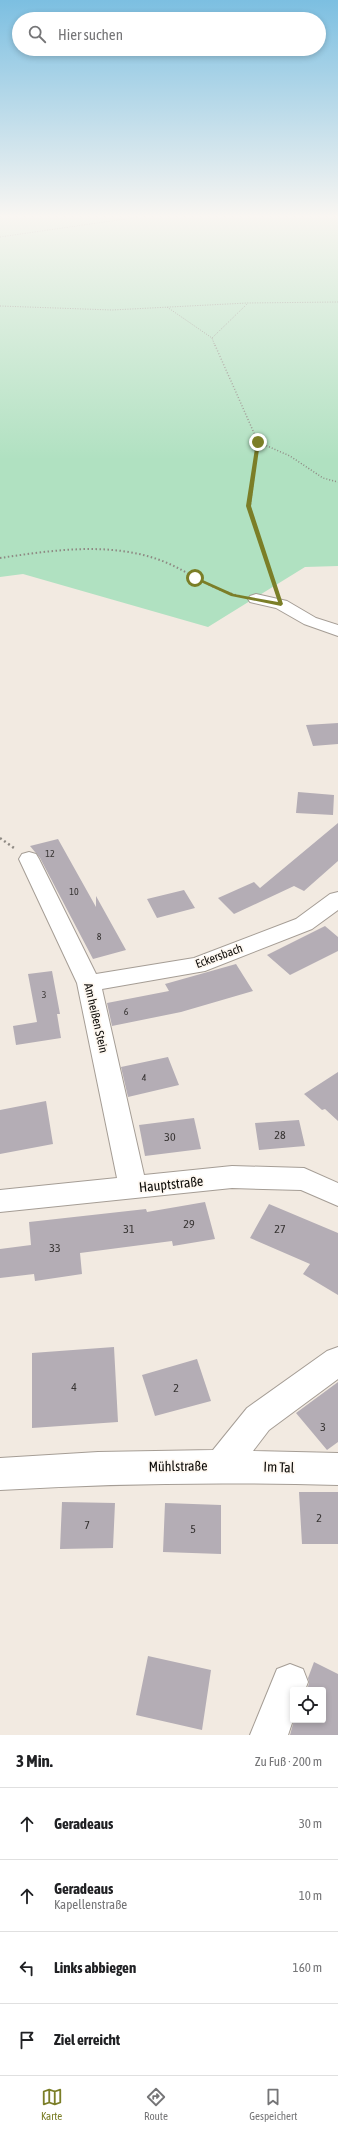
<!DOCTYPE html>
<html lang="de">
<head>
<meta charset="utf-8">
<style>
	:root { --surface:#fff; --page:#f2f2f2; --text:#202124; --muted:#757577; --line:#e0e0e0; --accent:#7b7e27 }
	body { margin:0; font-family:"Asap Condensed",sans-serif; background:var(--page); color:var(--text) }
	.controls { position:absolute; right:12px; bottom:12px; display:grid; overflow:hidden; border-radius:4px; box-shadow:0 2px 6px #0003 }
	.controls button { width:36px; height:36px; display:grid; place-items:center; padding:0; border:0; border-bottom:1px solid var(--line); background:var(--surface); color:var(--text); font:20px sans-serif }
	.stop { position:absolute; width:12px; height:12px; margin:-9px; border:3px solid #7b7e27; border-radius:50%; background:#fff }
	.stop.end { background:#7b7e27; border-color:#fff; box-shadow:0 1px 4px #0008 }
	.list { margin:0; padding:0; list-style:none }
	h2 { display:flex; justify-content:space-between; align-items:center; height:52px; margin:0; padding:0 16px; font-size:17px }
	h2 small { font-size:13px; font-weight:400; color:var(--muted) }
	.list li { display:grid; grid-template-columns:26px 1fr auto; gap:12px; align-items:center; box-sizing:border-box; height:72px; padding:0 16px; border-top:1px solid var(--line) }
	.list b { display:block; font-size:15px; white-space:nowrap }
	.list p { margin:0; font-size:13px; white-space:nowrap; color:var(--muted) }
	.list em { font-size:13px; font-style:normal; color:var(--muted) }
	.icon { flex:none; width:22px; height:22px; fill:none; stroke:currentColor; stroke-width:2; stroke-linecap:round; stroke-linejoin:round }
	.map { position:relative; flex:none; width:338px; height:1735px; overflow:hidden }
	.search { position:absolute; background:var(--surface); box-shadow:0 2px 6px #0003; left:12px; right:12px; top:12px; height:44px; display:flex; align-items:center; gap:10px; box-sizing:border-box; padding:0 14px; border-radius:22px; color:var(--muted); font-size:15px }
	.sheet { height:340px; background:var(--surface) }
	nav { display:flex; justify-content:space-around; align-items:center; box-sizing:border-box; height:56px; border-top:1px solid var(--line); background:var(--surface); font-size:11px; color:var(--muted) }
	nav a { display:grid; justify-items:center; gap:2px }
	nav .on { color:var(--accent) }
	.map>svg:first-child { display:block }
	.green { fill:#b0e1c1 }
	.building { fill:#b4adb5 }
	.lines { fill:none; stroke-linecap:round; stroke-linejoin:round }
	.street-casing { stroke:#a59d95; stroke-width:2 }
	.path-far3 { stroke:#8e8983; stroke-width:1; stroke-dasharray:1 1.5; stroke-linecap:butt }
	.path-far2 { stroke:#8e8983; stroke-width:1.5; stroke-dasharray:1 2; stroke-linecap:butt }
	.path-far1 { stroke:#8e8983; stroke-width:2; stroke-dasharray:1.5 2.5; stroke-linecap:butt }
	.path { stroke:#8e8983; stroke-width:2.5; stroke-dasharray:2 3; stroke-linecap:butt }
	.street { fill:#fff; fill-rule:evenodd }
	.route { fill:#7b7e27 }
	.labels { text-anchor:middle; dominant-baseline:central; stroke-width:3.5; stroke-linejoin:round; paint-order:stroke }
	.number-label { font-size:10px; fill:#373433 }
	.street-label { font-size:12px; fill:#0d0b08; stroke:#fef8f1 }
	.near-number-label { font-size:12px; fill:#373433 }
	.near-street-label { font-size:14px; fill:#0d0b08; stroke:#fef8f1 }
</style>
</head>
<body>
<div class="map">
<svg width="338" height="1735" viewBox="0 0 338 1735">
	<rect width="100%" height="100%" fill="#f2eae1"/>
	<path class="green" d="M 0,217 L 338,217 L 338,566 L 305,567 L 208,627 L 23,574 L 0,577 Z"/>
	<path class="building" d="M 338,723 L 338,744 L 313,746 L 306,725 Z
		M 298,792 L 334,795 L 333,815 L 296,813 Z
		M 338,823 L 338,861 L 304,891 L 294,886 L 234,914 L 218,898 L 254,882 L 260,888 Z
		M 58,839 L 96,907 L 96,896 L 126,950 L 93,959 L 40,858 L 30,846 Z
		M 184,890 L 195,908 L 157,918 L 147,899 Z
		M 325,926 L 338,937 L 338,951 L 290,975 L 267,955 Z
		M 236,964 L 253,991 L 181,1012 L 112,1026 L 107,1003 L 169,991 L 165,984 Z
		M 52,971 L 60,1014 L 57,1014 L 61,1038 L 16,1045 L 13,1026 L 37,1022 L 28,974 Z
		M 168,1057 L 179,1085 L 128,1097 L 121,1067 Z
		M 338,1072 L 338,1121 L 325,1109 L 322,1110 L 304,1094 Z
		M 46,1101 L 53,1144 L 0,1154 L 0,1110 Z
		M 194,1118 L 201,1149 L 145,1156 L 139,1125 Z
		M 299,1120 L 305,1146 L 259,1150 L 255,1123 Z
		M 205,1202 L 215,1239 L 173,1246 L 172,1241 L 80,1253 L 82,1274 L 35,1281 L 34,1274 L 0,1278 L 0,1249 L 31,1245 L 29,1222 L 146,1209 L 147,1212 Z
		M 269,1204 L 338,1233 L 338,1295 L 303,1274 L 310,1264 L 250,1238 Z
		M 114,1347 L 118,1422 L 32,1428 L 32,1353 Z
		M 197,1359 L 211,1401 L 155,1416 L 142,1375 Z
		M 338,1382 L 338,1442 L 327,1450 L 296,1413 Z
		M 299,1492 L 338,1492 L 338,1544 L 302,1544 Z
		M 62,1502 L 115,1503 L 113,1548 L 60,1549 Z
		M 165,1503 L 221,1505 L 221,1554 L 163,1552 Z
		M 148,1656 L 211,1670 L 202,1730 L 136,1715 Z
		M 314,1662 L 338,1674 L 338,1735 L 290,1735 L 294,1720 L 323,1720 L 323,1690 L 307,1690 L 309,1683 L 308,1678 Z"/>
	<g class="lines">
		<defs>
			<path id="street" d="M 256,594 L 287,601 L 316,618 L 338,625 L 338,636 L 304,624 L 276,608 L 250,602 L 248,599 L 250,596 Z
				M 29,852 L 36,854 L 39,859 L 96,974 L 194,958 L 296,919 L 330,894 L 338,892 L 338,910 L 312,929 L 205,971 L 102,989 L 144,1175 L 232,1166 L 304,1168 L 338,1183 L 338,1206 L 301,1190 L 232,1188 L 0,1212 L 0,1190 L 117,1178 L 77,983 L 19,859 L 22,854 Z
				M 338,1347 L 338,1379 L 269,1430 L 253,1451 L 338,1453 L 338,1485 C 225,1482 113,1483 0,1490 L 0,1458 L 98,1452 L 213,1450 L 247,1408 L 327,1351 Z
				M 290,1664 L 303,1669 L 308,1682 L 305,1690 L 293,1690 L 293,1720 L 288,1735 L 250,1735 L 277,1669 Z"/>
		</defs>
		<use href="#street" class="street-casing"/>
		<path class="path-far3" d="M 0,237 L 139,217
			M 0,306 L 112,310 L 247,303 L 338,302
			M 167,307 L 212,338 L 215,346
			M 212,338 L 247,304"/>
		<path class="path-far2" d="M 215,345 L 258,442 L 250,509
			M 258,442 L 290,456 L 323,478 L 338,482"/>
		<path class="path-far1" d="M 250,508 L 275,586
			M 0,558 C 54,550 113,541 165,562 C 191,573 212,590 240,596"/>
		<path class="path" d="M 0,838 L 14,848"/>
		<use href="#street" class="street"/>
	</g>
	<linearGradient id="sky" x2="0" y2="1"><stop stop-color="#7cbfe1"/><stop offset="0.47" stop-color="#f9f6f2"/><stop offset="1" stop-color="#f9f6f2" stop-opacity="0"/></linearGradient>
	<rect width="338" height="460" fill="url(#sky)"/>
	<path class="route" d="M 258,441 L 260,442 L 251,506 L 283,604 L 281,606 L 231,596 L 192,578 L 196,577 L 234,594 L 278,602 L 246,506 L 256,442 Z"/>
	<g class="labels">
		<g class="number-label">
			<text x="50" y="853">12</text>
			<text x="74" y="891">10</text>
			<text x="99" y="936">8</text>
			<text x="44" y="994">3</text>
			<text x="126" y="1011">6</text>
			<text x="144" y="1077">4</text>
		</g>
		<g class="street-label">
			<text transform="translate(219 956) rotate(-20)">Eckersbach</text>
			<text transform="translate(96 1018) rotate(77)">Am heißen Stein</text>
		</g>
		<g class="near-number-label">
			<text x="280" y="1135">28</text>
			<text x="170" y="1137">30</text>
			<text x="189" y="1224">29</text>
			<text x="129" y="1229">31</text>
			<text x="280" y="1229">27</text>
			<text x="55" y="1248">33</text>
			<text x="74" y="1387">4</text>
			<text x="176" y="1388">2</text>
			<text x="323" y="1427">3</text>
			<text x="319" y="1518">2</text>
			<text x="87" y="1525">7</text>
			<text x="193" y="1529">5</text>
		</g>
		<g class="near-street-label">
			<text transform="translate(171 1184) rotate(-6)">Hauptstraße</text>
			<text transform="translate(178 1466) rotate(-1)">Mühlstraße</text>
			<text transform="translate(279 1467) rotate(2)">Im Tal</text>
		</g>
	</g>
</svg>
<div class="controls">
<button><svg class="icon" aria-label="locate" viewBox="0 0 24 24"><circle cx="12" cy="12" r="6"/><path d="M12 2v4M12 18v4M2 12h4M18 12h4"/></svg></button>
</div>
<div class="stop" style="left:195px;top:578px"></div>
<div class="stop end" style="left:258px;top:442px"></div>
<div class="search"><svg class="icon" aria-label="search" viewBox="0 0 24 24"><circle cx="10" cy="10" r="6"/><path d="M15 15l6 6"/></svg>Hier suchen</div>
</div>
<section class="sheet">
<h2>3 Min.<small>Zu Fuß · 200 m</small></h2>
<ul class="list">
<li><svg class="icon" aria-label="ahead" viewBox="0 0 24 24"><path d="M12 20V5M6 11l6-6 6 6"/></svg><div><b>Geradeaus</b></div><em>30 m</em></li>
<li><svg class="icon" aria-label="ahead" viewBox="0 0 24 24"><path d="M12 20V5M6 11l6-6 6 6"/></svg><div><b>Geradeaus</b><p>Kapellenstraße</p></div><em>10 m</em></li>
<li><svg class="icon" aria-label="left" viewBox="0 0 24 24"><path d="M17 20v-9H6M10 6l-5 5 5 5"/></svg><div><b>Links abbiegen</b></div><em>160 m</em></li>
<li><svg class="icon" aria-label="arrive" viewBox="0 0 24 24"><path d="M6 21V4h12l-3 4 3 4H6"/></svg><div><b>Ziel erreicht</b></div></li>
</ul>
</section>
<nav>
<a class="on"><svg class="icon" aria-label="map" viewBox="0 0 24 24"><path d="M3 6l6-2 6 2 6-2v14l-6 2-6-2-6 2zM9 4v14M15 6v14"/></svg>Karte</a>
<a><svg class="icon" aria-label="directions" viewBox="0 0 24 24"><path d="M12 3l9 9-9 9-9-9zM9 14v-3h6M13 9l2 2-2 2"/></svg>Route</a>
<a><svg class="icon" aria-label="saved" viewBox="0 0 24 24"><path d="M7 4h10v16l-5-4-5 4z"/></svg>Gespeichert</a>
</nav>
</body>
</html>
